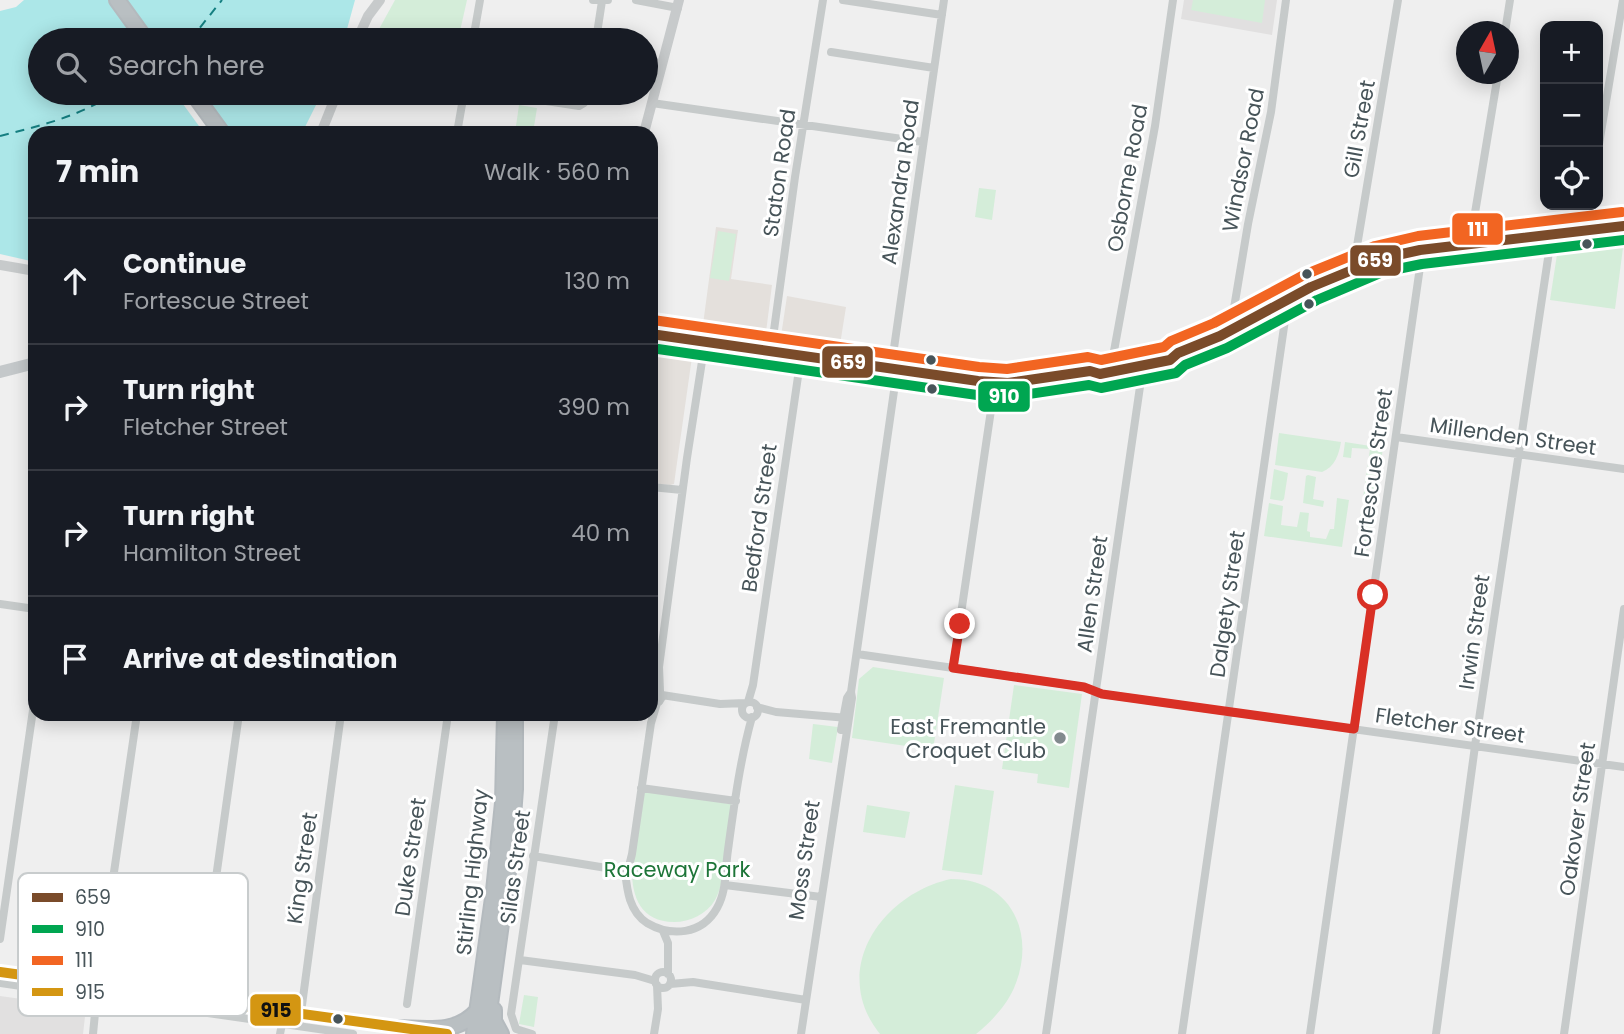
<!DOCTYPE html>
<html lang="en">
<head>
<meta charset="utf-8">
<style>
	:root { --surface:#171b24; --page:#20242c; --text:#f1f3f6; --muted:#9ea1a6; --line:#363941 }
	body { margin:0; font-family:Poppins,sans-serif; background:var(--page); color:var(--text) }
	.controls { position:absolute; right:21px; top:21px; display:grid; overflow:hidden; border-radius:14px; box-shadow:0 4px 18px #0003 }
	.controls button { width:63px; height:63px; display:grid; place-items:center; padding:0; border:0; border-bottom:2px solid var(--line); background:var(--surface); color:var(--text); font:35px sans-serif }
	.compass { position:absolute; left:1456px; top:21px; width:63px; height:63px; border-radius:50%; background:var(--surface); box-shadow:0 4px 18px #0003; rotate:9deg }
	.stop { position:absolute; width:21px; height:21px; margin:-16px; border:5px solid #d93025; border-radius:50%; background:#fff }
	.stop.end { background:#d93025; border-color:#fff; box-shadow:0 2px 7px #0008 }
	.list { margin:0; padding:0; list-style:none }
	h2 { display:flex; justify-content:space-between; align-items:center; height:91px; margin:0; padding:0 28px; font-size:30px }
	h2 small { font-size:23px; font-weight:400; color:var(--muted) }
	.list li { display:grid; grid-template-columns:46px 1fr auto; gap:21px; align-items:center; box-sizing:border-box; height:126px; padding:0 28px; border-top:2px solid var(--line) }
	.list b { display:block; font-size:26px; white-space:nowrap }
	.list p { margin:0; font-size:23px; white-space:nowrap; color:var(--muted) }
	.list em { font-size:23px; font-style:normal; color:var(--muted) }
	.icon { flex:none; width:38px; height:38px; fill:none; stroke:currentColor; stroke-width:2; stroke-linecap:round; stroke-linejoin:round }
	.map { position:relative; flex:none; width:1624px; height:1034px; overflow:hidden }
	.search { position:absolute; background:var(--surface); box-shadow:0 4px 18px #0003; left:28px; top:28px; width:630px; height:77px; display:flex; align-items:center; gap:18px; box-sizing:border-box; padding:0 24px; border-radius:38px; color:var(--muted); font-size:26px }
	.panel { position:absolute; background:var(--surface); box-shadow:0 4px 18px #0003; left:28px; top:126px; width:630px; height:595px; border-radius:21px }
	.map>svg:first-child { display:block }
	.commercial { fill:#e4e0dc }
	.education { fill:#e1e0e0 }
	.green { fill:#d4edd9 }
	.water { fill:#ace7e8 }
	.pier { fill:#efefef }
	.lines { fill:none; stroke-linecap:round; stroke-linejoin:round }
	.ferry { stroke:#157f81; stroke-width:2; stroke-dasharray:9 7; stroke-linecap:butt }
	.highway-casing { stroke:#b4babe; stroke-width:18 }
	.street { stroke:#c6caca; stroke-width:8 }
	.secondary { stroke:#c7cacb; stroke-width:10 }
	.primary { stroke:#c4c8ca; stroke-width:12 }
	.highway { stroke:#b9bfc2; stroke-width:14 }
	.bus-1-casing { stroke:#fff; stroke-width:16 }
	.bus-2-casing { stroke:#fff; stroke-width:16 }
	.bus-3-casing { stroke:#fff; stroke-width:16 }
	.bus-4-casing { stroke:#fff; stroke-width:16 }
	.bus-1 { stroke:#7a4b2a; stroke-width:10 }
	.bus-2 { stroke:#00a651; stroke-width:10 }
	.bus-3 { stroke:#f26522; stroke-width:10 }
	.bus-4 { stroke:#d49612; stroke-width:10 }
	.route { stroke:#d93025; stroke-width:9 }
	.bus-dot { fill:#475459; stroke:#fff; stroke-width:2.5 }
	.poi-dot { fill:#828a8e; stroke:#fff; stroke-width:2.5 }
	.labels { text-anchor:middle; dominant-baseline:central; stroke-width:6; stroke-linejoin:round; paint-order:stroke }
	.street-label { font-size:21px; fill:#475459; stroke:#fff }
	.poi-label { font-size:21px; fill:#475459; stroke:#fff; text-anchor:end }
	.park-label { font-size:21px; fill:#1d7538; stroke:#fff }
	.key { fill:#fff; stroke:#c8cccd; stroke-width:2 }
	.key-label { font-size:19px; fill:#475459 }
	.line-badge { stroke:#fff; stroke-width:2.5 }
	.badge-label { font-size:19px; text-anchor:middle; font-weight:bold; fill:#fff }
	.pale-badge-label { font-size:19px; text-anchor:middle; font-weight:bold; fill:#111 }
</style>
</head>
<body>
<div class="map">
<svg width="1624" height="1034" viewBox="0 0 1624 1034">
	<rect width="100%" height="100%" fill="#efefef"/>
	<path class="commercial" d="M 716,227 L 738,230 L 731,279 L 772,285 L 765,340 L 763,341 L 702,332 Z
		M 787,296 L 846,307 L 839,351 L 786,343 L 781,336 Z
		M 651,345 L 688,350 L 692,357 L 674,484 L 670,485 L 651,483 Z"/>
	<path class="education" d="M 1184,0 L 1277,0 L 1272,35 L 1181,19 Z
		M 0,996 L 86,1008 L 83,1034 L 0,1034 Z"/>
	<path class="green" d="M 395,0 L 467,0 L 458,40 L 373,40 Z
		M 1193,0 L 1265,0 L 1262,23 L 1191,10 Z
		M 519,105 L 537,108 L 533,133 L 515,133 Z
		M 979,188 L 996,190 L 992,220 L 975,217 Z
		M 718,231 L 736,234 L 729,281 L 710,278 Z
		M 1624,240 L 1615,309 L 1550,300 L 1558,248 Z
		M 1279,433 L 1341,442 C 1339,454 1335,467 1322,472 L 1275,465 Z
		M 1345,442 L 1383,448 L 1368,550 L 1361,549 L 1364,531 L 1358,530 L 1362,507 L 1367,507 L 1368,499 L 1363,498 L 1370,449 L 1352,448 L 1351,458 L 1343,457 Z
		M 1274,469 L 1288,473 L 1284,499 L 1282,501 L 1270,499 Z
		M 1308,475 L 1316,477 L 1313,499 L 1324,501 L 1323,507 L 1303,503 L 1306,476 Z
		M 1337,498 L 1349,500 L 1342,547 L 1264,536 L 1269,503 L 1283,506 L 1281,525 L 1297,527 L 1300,512 L 1309,513 L 1307,531 L 1310,532 L 1310,537 L 1326,539 L 1330,529 L 1334,529 Z
		M 873,667 L 944,678 L 933,750 L 852,738 L 859,679 Z
		M 1014,685 L 1082,694 L 1069,788 L 1037,783 L 1038,774 L 1002,769 Z
		M 813,724 L 838,727 L 832,763 L 809,759 Z
		M 955,785 L 994,791 L 982,875 L 942,870 Z
		M 643,791 L 731,804 C 728,829 727,880 715,900 C 707,914 690,922 674,922 C 609,921 637,830 643,791 Z
		M 867,805 L 910,812 L 905,838 L 863,832 Z
		M 951,879 C 1012,879 1037,935 1014,988 C 1006,1006 991,1022 976,1034 L 880,1034 C 829,971 881,894 951,879 Z
		M 524,995 L 538,997 L 534,1027 L 519,1024 Z"/>
	<path class="water" d="M 24,0 L 355,0 L 344,40 L 40,40 L 40,93 L 322,93 L 302,133 L 35,133 L 35,262 L 0,254 L 0,11 L 16,7 Z"/>
	<path class="pier" d="M 175,93 L 198,93 L 228,133 L 204,133 Z"/>
	<g class="lines">
		<path class="ferry" d="M 190,40 L 222,0
			M 0,136 C 40,126 80,116 115,93"/>
		<defs>
			<path id="highway" d="M 117,0 L 146,40
				M 193,93 L 222,133
				M 651,334 L 995,383 L 1059,376 L 1090,371 L 1096,367
				M 1090,371 L 1100,374 L 1170,360 L 1178,353 L 1220,336 L 1311,287 L 1379,259 L 1420,250 L 1624,226
				M 494,1010 L 494,1021 L 501,1034
				M 398,1028 C 428,1029 457,1034 477,1011
				M 474,1034 L 494,891 L 503,803 L 505,714
				M 486,1034 L 510,857 L 515,789 L 515,714"/>
		</defs>
		<use href="#highway" class="highway-casing"/>
		<path class="street" d="M 593,0 L 608,0
			M 636,0 L 678,8
			M 843,0 L 942,15
			M 1505,32 L 1510,0
			M 473,40 L 480,0
			M 596,40 L 602,1
			M 831,52 L 934,68
			M 494,93 L 579,106 L 584,103 L 587,93
			M 652,103 L 923,142
			M 457,133 L 464,93
			M 1598,150 L 1623,0
			M 1586,231 L 1589,205
			M 1472,244 L 1471,237 L 1498,74
			M 1361,264 L 1357,246 L 1398,0
			M 1239,326 L 1234,316 L 1234,308 L 1248,224 L 1271,112 L 1286,0
			M 771,352 L 795,177 L 823,0
			M 1115,363 L 1114,351 L 1155,126 L 1173,0
			M 891,369 L 944,0
			M 1396,437 L 1624,469
			M 651,487 L 682,490
			M 0,604 L 35,609
			M 857,654 L 1084,687 L 1102,694 L 1624,767
			M 953,668 L 995,383
			M 651,690 L 659,690 L 662,697 L 659,702 L 651,703
			M 660,691 L 659,667 L 687,458 L 705,342
			M 662,695 L 720,704 L 745,703
			M742 710a8 8 0 1 1 16 0a8 8 0 1 1-16 0Z
			M 748,702 L 753,685 L 801,356
			M 757,707 L 776,712 L 848,718
			M 841,730 L 847,698 L 851,692
			M 641,788 L 736,801
			M 533,856 L 625,871
			M 625,871 C 627,890 629,911 647,923 C 671,937 702,935 717,908 C 727,890 725,870 728,850 C 734,806 740,760 752,717
			M 625,871 L 629,866 L 632,854 L 651,723 L 657,703
			M 725,885 L 821,897
			M 663,931 L 668,943 L 668,974
			M 0,939 L 35,696
			M 520,960 L 635,975 L 655,981
			M 0,972 L 399,1028
			M655 980a8 8 0 1 1 16 0a8 8 0 1 1-16 0Z
			M 0,983 L 353,1034
			M 670,984 L 693,982 L 806,1000
			M 407,1004 L 448,714
			M 198,1006 L 239,714
			M 300,1020 L 341,714
			M 93,1034 L 98,982 L 137,714
			M 280,1034 L 283,1019
			M 532,1034 L 516,1029 L 511,1014 L 555,714
			M 654,1034 L 658,1009 L 657,985
			M 801,1034 L 852,698 L 851,692 L 897,370
			M 1046,1034 L 1143,366
			M 1182,1034 L 1285,320 L 1281,304
			M 1310,1034 L 1421,260 L 1420,250
			M 1436,1034 L 1475,746 L 1550,245 L 1549,235
			M 1564,1034 L 1624,609"/>
		<path class="secondary" d="M 357,40 L 368,16 L 380,0
			M 321,133 L 337,93
			M 644,133 L 679,0
			M 0,265 L 35,271"/>
		<path class="primary" d="M 0,372 L 35,363"/>
		<use href="#highway" class="highway"/>
		<defs>
			<path id="bus-1" d="M 651,334 L 978,381 L 1008,383 L 1090,371 L 1100,374 L 1170,360 L 1178,353 L 1220,336 L 1311,287 L 1379,259 L 1420,250 L 1624,226"/>
			<path id="bus-2" d="M 651,348 L 977,395 L 1009,397 L 1089,385 L 1101,388 L 1176,373 L 1185,365 L 1227,348 L 1317,300 L 1383,272 L 1422,264 L 1624,240"/>
			<path id="bus-3" d="M 653,320 L 979,367 L 1007,369 L 1088,357 L 1101,360 L 1164,347 L 1171,341 L 1214,323 L 1304,275 L 1375,246 L 1418,236 L 1622,212"/>
			<path id="bus-4" d="M 0,972 L 447,1034"/>
		</defs>
		<use href="#bus-1" class="bus-1-casing"/>
		<use href="#bus-2" class="bus-2-casing"/>
		<use href="#bus-3" class="bus-3-casing"/>
		<use href="#bus-4" class="bus-4-casing"/>
		<use href="#bus-1" class="bus-1"/>
		<use href="#bus-2" class="bus-2"/>
		<use href="#bus-3" class="bus-3"/>
		<use href="#bus-4" class="bus-4"/>
	</g>
	<g class="lines">
		<path class="route" d="M 960,624 L 953,668 L 1084,687 L 1102,694 L 1354,729 L 1373,595"/>
	</g>
	<g class="bus-dot">
		<circle cx="1587" cy="244" r="6"/>
		<circle cx="1307" cy="274" r="6"/>
		<circle cx="1309" cy="304" r="6"/>
		<circle cx="931" cy="360" r="6"/>
		<circle cx="932" cy="389" r="6"/>
		<circle cx="338" cy="1019" r="6"/>
	</g>
	<circle class="poi-dot" cx="1060" cy="738" r="7"/>
	<g class="labels">
		<g class="street-label">
			<text transform="translate(1359 129) rotate(-80)">Gill Street</text>
			<text transform="translate(1243 160) rotate(-79)">Windsor Road</text>
			<text transform="translate(779 173) rotate(-82)">Staton Road</text>
			<text transform="translate(1127 178) rotate(-80)">Osborne Road</text>
			<text transform="translate(900 182) rotate(-82)">Alexandra Road</text>
			<text transform="translate(1513 436) rotate(8)">Millenden Street</text>
			<text transform="translate(1373 473) rotate(-82)">Fortescue Street</text>
			<text transform="translate(759 518) rotate(-82)">Bedford Street</text>
			<text transform="translate(1092 594) rotate(-82)">Allen Street</text>
			<text transform="translate(1227 604) rotate(-82)">Dalgety Street</text>
			<text transform="translate(1474 632) rotate(-82)">Irwin Street</text>
			<text transform="translate(1450 725) rotate(8)">Fletcher Street</text>
			<text transform="translate(1577 819) rotate(-82)">Oakover Street</text>
			<text transform="translate(410 857) rotate(-82)">Duke Street</text>
			<text transform="translate(804 860) rotate(-82)">Moss Street</text>
			<text transform="translate(515 867) rotate(-82)">Silas Street</text>
			<text transform="translate(302 868) rotate(-82)">King Street</text>
			<text transform="translate(472 872) rotate(-84)">Stirling Highway</text>
		</g>
		<g class="poi-label">
			<text x="1046" y="726">East Fremantle<tspan x="1046" dy="24">Croquet Club</tspan></text>
		</g>
		<g class="park-label">
			<text x="677" y="869">Raceway Park</text>
		</g>
	</g>
	<rect x="18" y="873" width="230" height="143" rx="10" class="key"/>
	<rect x="32" y="893" width="31" height="9" fill="#7a4b2a"/>
	<rect x="32" y="925" width="31" height="8" fill="#00a651"/>
	<rect x="32" y="956" width="31" height="9" fill="#f26522"/>
	<rect x="32" y="988" width="31" height="8" fill="#d49612"/>
	<g class="key-label">
		<text x="75" y="904">659</text>
		<text x="75" y="936">910</text>
		<text x="75" y="967">111</text>
		<text x="75" y="999">915</text>
	</g>
	<g class="line-badge">
		<rect x="1451" y="212" width="53" height="34" rx="7" fill="#f26522"/>
		<rect x="1349" y="244" width="53" height="33" rx="7" fill="#7a4b2a"/>
		<rect x="821" y="345" width="53" height="34" rx="7" fill="#7a4b2a"/>
		<rect x="977" y="380" width="54" height="33" rx="7" fill="#00a651"/>
		<rect x="249" y="993" width="53" height="34" rx="7" fill="#d49612"/>
	</g>
	<g class="badge-label">
		<text x="1478" y="236">111</text>
		<text x="1375" y="267">659</text>
		<text x="848" y="369">659</text>
		<text x="1004" y="403">910</text>
	</g>
	<g class="pale-badge-label">
		<text x="276" y="1017">915</text>
	</g>
</svg>
<div class="controls">
<button>+</button>
<button>−</button>
<button><svg class="icon" aria-label="locate" viewBox="0 0 24 24"><circle cx="12" cy="12" r="6"/><path d="M12 2v4M12 18v4M2 12h4M18 12h4"/></svg></button>
</div>
<svg class="compass" viewBox="-18 -18 36 36"><path d="M0-13l5 13h-10z" fill="#e53935"/><path d="M0 13l5-13h-10z" fill="#9ea1a6"/></svg>
<div class="stop" style="left:1373px;top:595px"></div>
<div class="stop end" style="left:960px;top:624px"></div>
<div class="search"><svg class="icon" aria-label="search" viewBox="0 0 24 24"><circle cx="10" cy="10" r="6"/><path d="M15 15l6 6"/></svg>Search here</div>
<section class="panel">
<h2>7 min<small>Walk · 560 m</small></h2>
<ul class="list">
<li><svg class="icon" aria-label="ahead" viewBox="0 0 24 24"><path d="M12 20V5M6 11l6-6 6 6"/></svg><div><b>Continue</b><p>Fortescue Street</p></div><em>130 m</em></li>
<li><svg class="icon" aria-label="right" viewBox="0 0 24 24"><path d="M7 20v-9h11M14 6l5 5-5 5"/></svg><div><b>Turn right</b><p>Fletcher Street</p></div><em>390 m</em></li>
<li><svg class="icon" aria-label="right" viewBox="0 0 24 24"><path d="M7 20v-9h11M14 6l5 5-5 5"/></svg><div><b>Turn right</b><p>Hamilton Street</p></div><em>40 m</em></li>
<li><svg class="icon" aria-label="arrive" viewBox="0 0 24 24"><path d="M6 21V4h12l-3 4 3 4H6"/></svg><div><b>Arrive at destination</b></div></li>
</ul>
</section>
</div>
</body>
</html>
